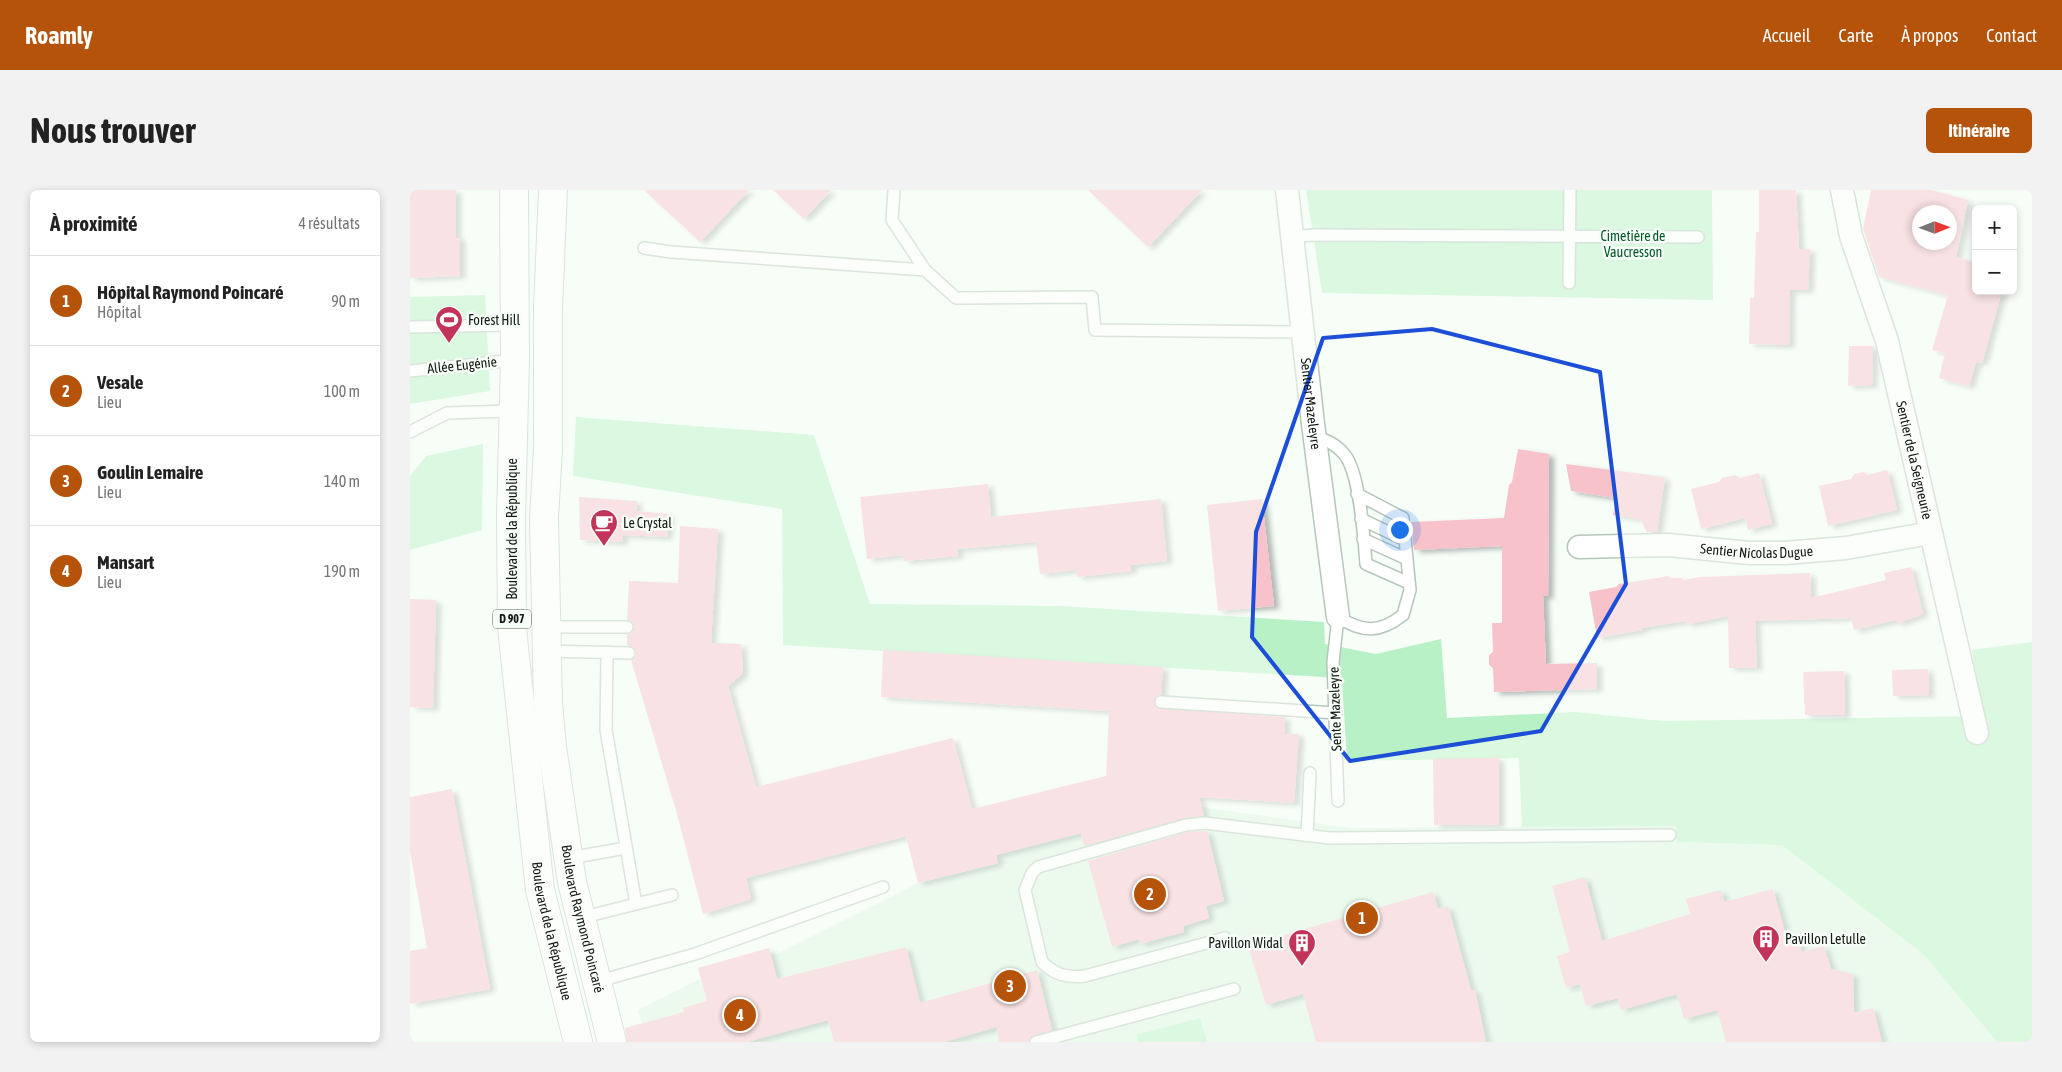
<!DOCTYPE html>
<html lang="fr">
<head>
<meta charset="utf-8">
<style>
	:root { --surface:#fff; --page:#f2f2f2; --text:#222; --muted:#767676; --line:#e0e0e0; --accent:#b45309 }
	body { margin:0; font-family:"Asap Condensed",sans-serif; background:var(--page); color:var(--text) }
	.controls { position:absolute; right:15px; top:15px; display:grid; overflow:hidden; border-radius:8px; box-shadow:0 2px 8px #0003 }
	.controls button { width:45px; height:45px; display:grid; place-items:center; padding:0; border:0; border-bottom:1px solid var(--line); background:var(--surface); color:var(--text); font:25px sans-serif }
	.compass { position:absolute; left:1502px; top:15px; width:45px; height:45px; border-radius:50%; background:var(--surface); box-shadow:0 2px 8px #0003; rotate:89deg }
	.you { position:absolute; left:989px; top:339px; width:18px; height:18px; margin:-12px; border:4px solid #fff; border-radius:50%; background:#1a73e8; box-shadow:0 0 0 8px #1a73e833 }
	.badge { display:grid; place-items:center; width:32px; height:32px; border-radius:50%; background:var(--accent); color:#fff; font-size:16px; font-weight:700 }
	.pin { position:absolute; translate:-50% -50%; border:2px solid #fff; box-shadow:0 1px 5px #0006 }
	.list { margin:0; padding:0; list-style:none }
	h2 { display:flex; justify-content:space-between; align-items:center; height:65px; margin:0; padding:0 20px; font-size:21px }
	h2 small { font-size:16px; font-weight:400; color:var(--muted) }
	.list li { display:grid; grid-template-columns:32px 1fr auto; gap:15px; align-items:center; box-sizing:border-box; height:90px; padding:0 20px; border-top:1px solid var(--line) }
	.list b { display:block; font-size:19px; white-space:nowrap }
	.list p { margin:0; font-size:16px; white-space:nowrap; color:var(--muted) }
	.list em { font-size:16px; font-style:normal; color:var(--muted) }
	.map { position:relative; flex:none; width:1622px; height:852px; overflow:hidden; border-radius:8px }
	header { display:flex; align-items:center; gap:30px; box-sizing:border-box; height:70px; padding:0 25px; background:var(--accent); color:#fff }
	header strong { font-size:24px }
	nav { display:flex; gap:28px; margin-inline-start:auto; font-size:18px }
	.intro { display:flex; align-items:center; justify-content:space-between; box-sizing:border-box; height:120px; padding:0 30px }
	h1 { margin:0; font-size:35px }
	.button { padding:12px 22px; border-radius:8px; background:var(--accent); color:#fff; font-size:18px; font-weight:700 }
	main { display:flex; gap:30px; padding:0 30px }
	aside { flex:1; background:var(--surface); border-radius:8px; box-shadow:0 2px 8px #0003 }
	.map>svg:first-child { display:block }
	.built { fill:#def7e3 }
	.green { fill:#b8f1c5 }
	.building { fill:#f8c2ca; fill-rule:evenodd; filter:url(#shadow) }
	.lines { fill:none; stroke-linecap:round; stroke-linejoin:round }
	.lane-casing { stroke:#b6c7b9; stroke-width:14 }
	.street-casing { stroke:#b6c7b9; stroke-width:25 }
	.primary-casing { stroke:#b6c7b9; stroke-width:30 }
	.lane { stroke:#fff; stroke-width:11 }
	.street { stroke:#fff; stroke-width:22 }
	.primary { stroke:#fff; stroke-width:28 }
	.marked { fill:none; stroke:#1d4ed8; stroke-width:4; stroke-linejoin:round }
	.labels { text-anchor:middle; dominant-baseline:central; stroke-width:5; stroke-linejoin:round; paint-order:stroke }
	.shield { fill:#f7fef8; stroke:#585f5a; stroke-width:1 }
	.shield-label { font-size:12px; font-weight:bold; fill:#141b16 }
	.park-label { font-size:14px; fill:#04592a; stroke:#f7fef8 }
	.poi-label { font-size:14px; fill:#141b16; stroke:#f7fef8; text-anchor:start }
	.street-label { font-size:14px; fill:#141b16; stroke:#f7fef8 }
</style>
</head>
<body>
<header>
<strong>Roamly</strong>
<nav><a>Accueil</a><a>Carte</a><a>À propos</a><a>Contact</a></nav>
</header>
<div class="intro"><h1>Nous trouver</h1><a class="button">Itinéraire</a></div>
<main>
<aside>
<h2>À proximité<small>4 résultats</small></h2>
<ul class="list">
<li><span class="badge">1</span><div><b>Hôpital Raymond Poincaré</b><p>Hôpital</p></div><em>90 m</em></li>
<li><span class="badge">2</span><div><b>Vesale</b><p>Lieu</p></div><em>100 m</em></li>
<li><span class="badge">3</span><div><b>Goulin Lemaire</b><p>Lieu</p></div><em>140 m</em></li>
<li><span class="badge">4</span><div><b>Mansart</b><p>Lieu</p></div><em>190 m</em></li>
</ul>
</aside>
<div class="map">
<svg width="1622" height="852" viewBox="0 0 1622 852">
	<defs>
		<filter id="shadow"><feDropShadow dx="5.5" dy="3" stdDeviation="2.5" flood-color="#0004"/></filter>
	</defs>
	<rect width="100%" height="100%" fill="#f7fef8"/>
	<path class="built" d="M 790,617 L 941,638 L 1267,636 L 1267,652 L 1372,655 L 1514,765 L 1587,852 L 237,852 L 228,820 L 296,786 L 368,763 L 508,693 L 588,674 L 586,665 L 743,624 Z"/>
	<path class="green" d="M 896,0 L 1302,0 L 1303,110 L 912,103 Z
		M 75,105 L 80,201 L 0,214 L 0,107 Z
		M 166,227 L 404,245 L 460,414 L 649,416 L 914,432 L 915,454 L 966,464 L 1031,449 L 1037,528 L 1165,522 L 1252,531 L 1573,526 L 1562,460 L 1622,452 L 1622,852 L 1587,852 L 1514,765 L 1372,655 L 1267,652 L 1266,636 L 1112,637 L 1109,568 L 937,571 L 932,490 L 914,487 L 373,455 L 372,319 L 163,286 Z
		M 73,254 L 72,340 L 0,360 L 0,286 L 16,266 Z
		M 790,828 L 797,852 L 728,852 L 726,845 Z"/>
	<path class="building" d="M 0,0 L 46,0 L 46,48 L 50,48 L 50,86 L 0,88 Z
		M 234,0 L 339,0 L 290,52 Z
		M 363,0 L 421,0 L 394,29 Z
		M 678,0 L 792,0 L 738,57 Z
		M 1349,0 L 1386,0 L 1389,59 L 1400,59 L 1398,100 L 1380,100 L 1379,155 L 1339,154 L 1340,108 L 1344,108 L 1346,42 L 1349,42 Z
		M 1461,0 L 1521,0 L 1558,10 L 1546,67 L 1566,73 L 1566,101 L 1592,101 L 1572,173 L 1566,172 L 1559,196 L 1529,188 L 1535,163 L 1522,160 L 1538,105 L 1469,87 L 1453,39 ZM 1510,22 L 1540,22 L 1540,52 L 1510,52 Z
		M 1439,156 L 1463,156 L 1462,195 L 1438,196 Z
		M 1108,259 L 1139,264 L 1138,406 L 1133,406 L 1136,474 L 1187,473 L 1187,499 L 1084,502 L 1083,478 L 1079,475 L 1079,465 L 1083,462 L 1082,433 L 1092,433 L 1092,356 L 1004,360 L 1001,332 L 1094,328 L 1099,295 L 1102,292 Z
		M 1156,274 L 1255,287 L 1247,342 L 1237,342 L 1230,329 L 1203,325 L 1206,308 L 1161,301 Z
		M 1477,280 L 1487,320 L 1418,336 L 1409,296 L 1441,289 L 1444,284 L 1454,282 L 1457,285 Z
		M 1349,283 L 1362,334 L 1338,340 L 1335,328 L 1291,339 L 1281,299 L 1309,292 L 1312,288 L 1326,285 L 1330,288 Z
		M 578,294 L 581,327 L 751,309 L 757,371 L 721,375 L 721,381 L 667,387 L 666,380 L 630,384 L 626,352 L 547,359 L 548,366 L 494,371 L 494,365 L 457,369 L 450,307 Z
		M 169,307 L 227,311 L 226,321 L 259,324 L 257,347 L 213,345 L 213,352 L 170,350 Z
		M 852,309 L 864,416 L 808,421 L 797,315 Z
		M 270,336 L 308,339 L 301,453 L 331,454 L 333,483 L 318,496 L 346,597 L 543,548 L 562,619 L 696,586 L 699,521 L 471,507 L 473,460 L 753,477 L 751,505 L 747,506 L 744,511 L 747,518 L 875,527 L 874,544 L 889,544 L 884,613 L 789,607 L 794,626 L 774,628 L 674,656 L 671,643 L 586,665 L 588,673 L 508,693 L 496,646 L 336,688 L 341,709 L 293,724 L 267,624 L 221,470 L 226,466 L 226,460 L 217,455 L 217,444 L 221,443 L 224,437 L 223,433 L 217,430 L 219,391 L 268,393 Z
		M 1501,377 L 1513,424 L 1489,433 L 1485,430 L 1444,440 L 1441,428 L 1345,431 L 1347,478 L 1319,478 L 1318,426 L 1279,434 L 1275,431 L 1232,438 L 1232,440 L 1187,448 L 1179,402 L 1206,397 L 1209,394 L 1259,386 L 1259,388 L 1272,388 L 1273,390 L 1291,387 L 1400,383 L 1401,408 L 1476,390 L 1474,383 Z
		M 0,409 L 26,410 L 23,518 L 0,517 Z
		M 1518,479 L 1519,505 L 1483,506 L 1482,480 Z
		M 1434,481 L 1435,525 L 1395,525 L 1393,482 Z
		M 1089,568 L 1089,635 L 1024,635 L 1023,569 Z
		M 42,599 L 80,799 L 0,814 L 0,761 L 17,758 L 0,661 L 0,607 Z
		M 797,641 L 814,711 L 796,716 L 799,728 L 773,736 L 774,742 L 730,754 L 729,749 L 702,757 L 678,671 L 777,642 Z
		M 1175,687 L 1192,751 L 1280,724 L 1276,709 L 1311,700 L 1314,712 L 1363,699 L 1376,746 L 1386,743 L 1392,762 L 1414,756 L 1421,779 L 1443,784 L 1444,823 L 1463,818 L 1472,852 L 1316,852 L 1307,820 L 1274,829 L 1267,804 L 1211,820 L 1208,808 L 1176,816 L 1170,794 L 1156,798 L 1147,766 L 1160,762 L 1142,696 Z
		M 1023,702 L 1028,719 L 1038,716 L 1061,800 L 1065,800 L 1076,852 L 906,852 L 893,804 L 856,815 L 839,759 L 871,749 L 870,746 Z
		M 496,757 L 510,813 L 627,780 L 642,840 L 624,845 L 619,852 L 589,852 L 587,837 L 534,852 L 424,852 L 418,830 L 337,852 L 217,852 L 215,838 L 274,822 L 273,818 L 297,811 L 288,778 L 359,758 L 367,789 Z"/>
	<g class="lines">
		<defs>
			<path id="lane" d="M 484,0 L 482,30 L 515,80
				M 882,47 L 903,45 L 1288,47
				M 234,58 L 261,62 L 515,80 L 546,108 L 682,107 L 685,140 L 892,142
				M 1159,93 L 1160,0
				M 0,137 L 105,135
				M 0,181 L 105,170
				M 0,242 L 37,223 L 104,221
				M 904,246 C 916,250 926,254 934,264 C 950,282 954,349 956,374 L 999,393
				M 951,329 L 995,350
				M 953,349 L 997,369
				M 136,437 L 217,437
				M 136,461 L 219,463
				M 197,463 L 196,540 L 226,714
				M 751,512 L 926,523
				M 928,611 L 923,472 L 928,427 C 953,443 970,443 993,425 L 1000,400 L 993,328 L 947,304
				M 897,646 L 900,583
				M 159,668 L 216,658
				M 170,728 L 262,705
				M 815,748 L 675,786 C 657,788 645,785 632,772 L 615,700 L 622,683 L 628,677 L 776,635 L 795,633 L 919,648 L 1260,645
				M 186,792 L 285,764 L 473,697
				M 626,852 L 824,799"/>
			<g id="street">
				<path id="s1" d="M 877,0 L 903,234 L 928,427"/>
				<path id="s2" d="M 1432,0 L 1441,46 L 1477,151 L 1567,543"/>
				<path id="s3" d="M 1169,357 L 1258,355 L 1339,363 L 1375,363 L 1436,358 L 1521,343"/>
			</g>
			<g id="primary">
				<path id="s4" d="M 104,0 L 105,170 L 101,327 L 102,438 L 130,700 L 168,852"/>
				<path id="s5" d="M 143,0 L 138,118 L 138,258 L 134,329 L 138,513 L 142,557 L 162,692 L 202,852"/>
			</g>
		</defs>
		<use href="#lane" class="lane-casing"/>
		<use href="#street" class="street-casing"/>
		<use href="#primary" class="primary-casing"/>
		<use href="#lane" class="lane"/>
		<use href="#street" class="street"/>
		<use href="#primary" class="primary"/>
	</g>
	<path d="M0 0H1622V852H0ZM 1022,139 L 1190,182 L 1216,394 L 1131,541 L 940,571 L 842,447 L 846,342 L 913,148 Z" fill="#f7fef8" fill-opacity=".55" fill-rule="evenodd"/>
	<path class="marked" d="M 1022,139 L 1190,182 L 1216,394 L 1131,541 L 940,571 L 842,447 L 846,342 L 913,148 Z"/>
	<defs>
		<symbol id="stadium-pin" viewBox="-11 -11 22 30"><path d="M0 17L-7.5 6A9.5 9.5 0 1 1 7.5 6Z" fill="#c3345b" stroke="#f7fef8"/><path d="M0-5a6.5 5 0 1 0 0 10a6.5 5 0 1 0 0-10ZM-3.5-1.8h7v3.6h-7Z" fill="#fff"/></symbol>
		<symbol id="cafe-pin" viewBox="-11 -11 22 30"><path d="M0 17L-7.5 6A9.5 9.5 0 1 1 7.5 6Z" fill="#c3345b" stroke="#f7fef8"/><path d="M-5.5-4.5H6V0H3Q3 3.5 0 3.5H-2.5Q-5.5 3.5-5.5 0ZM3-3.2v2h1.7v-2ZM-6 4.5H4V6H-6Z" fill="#fff"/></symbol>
		<symbol id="building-pin" viewBox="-11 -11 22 30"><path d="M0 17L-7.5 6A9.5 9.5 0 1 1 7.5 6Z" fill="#c3345b" stroke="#f7fef8"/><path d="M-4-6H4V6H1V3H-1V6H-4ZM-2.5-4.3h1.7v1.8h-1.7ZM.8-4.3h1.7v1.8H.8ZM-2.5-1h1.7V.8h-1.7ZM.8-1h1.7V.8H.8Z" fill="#fff"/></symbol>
	</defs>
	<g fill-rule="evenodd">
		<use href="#stadium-pin" x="23" y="114" width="32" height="43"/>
		<use href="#cafe-pin" x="178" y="317" width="32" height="43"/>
		<use href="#building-pin" x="1340" y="733" width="32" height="43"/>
		<use href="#building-pin" x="876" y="737" width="32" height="43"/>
	</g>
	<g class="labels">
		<rect class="shield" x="83" y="419.5" width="38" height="19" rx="4"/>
		<g class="shield-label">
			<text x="102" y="429">D 907</text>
		</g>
		<g class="park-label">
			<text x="1223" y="46">Cimetière de<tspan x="1223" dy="16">Vaucresson</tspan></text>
		</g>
		<g class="poi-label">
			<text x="58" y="130">Forest Hill</text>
			<text x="213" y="333">Le Crystal</text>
			<text x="1375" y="749">Pavillon Letulle</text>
			<text x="873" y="753" text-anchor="end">Pavillon Widal</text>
		</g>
		<g class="street-label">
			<text transform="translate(52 175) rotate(-6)">Allée Eugénie</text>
			<text stroke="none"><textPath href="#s1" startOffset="215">Sentier Mazeleyre</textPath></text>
			<text stroke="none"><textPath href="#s2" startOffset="280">Sentier de la Seigneurie</textPath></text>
			<text transform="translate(102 339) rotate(-90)">Boulevard de la République</text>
			<text stroke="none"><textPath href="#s3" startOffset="178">Sentier Nicolas Dugue</textPath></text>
			<text transform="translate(925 519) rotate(-92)">Sente Mazeleyre</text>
			<text stroke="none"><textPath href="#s5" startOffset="732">Boulevard Raymond Poincaré</textPath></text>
			<text stroke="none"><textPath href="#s4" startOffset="744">Boulevard de la République</textPath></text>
		</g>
	</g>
</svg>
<div class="controls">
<button>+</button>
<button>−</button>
</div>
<svg class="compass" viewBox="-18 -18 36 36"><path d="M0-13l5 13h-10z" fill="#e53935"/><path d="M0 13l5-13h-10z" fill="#767676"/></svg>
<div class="you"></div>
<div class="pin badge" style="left:952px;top:728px">1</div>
<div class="pin badge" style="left:740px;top:704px">2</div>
<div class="pin badge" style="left:600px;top:796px">3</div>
<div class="pin badge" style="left:330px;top:825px">4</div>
</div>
</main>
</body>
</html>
